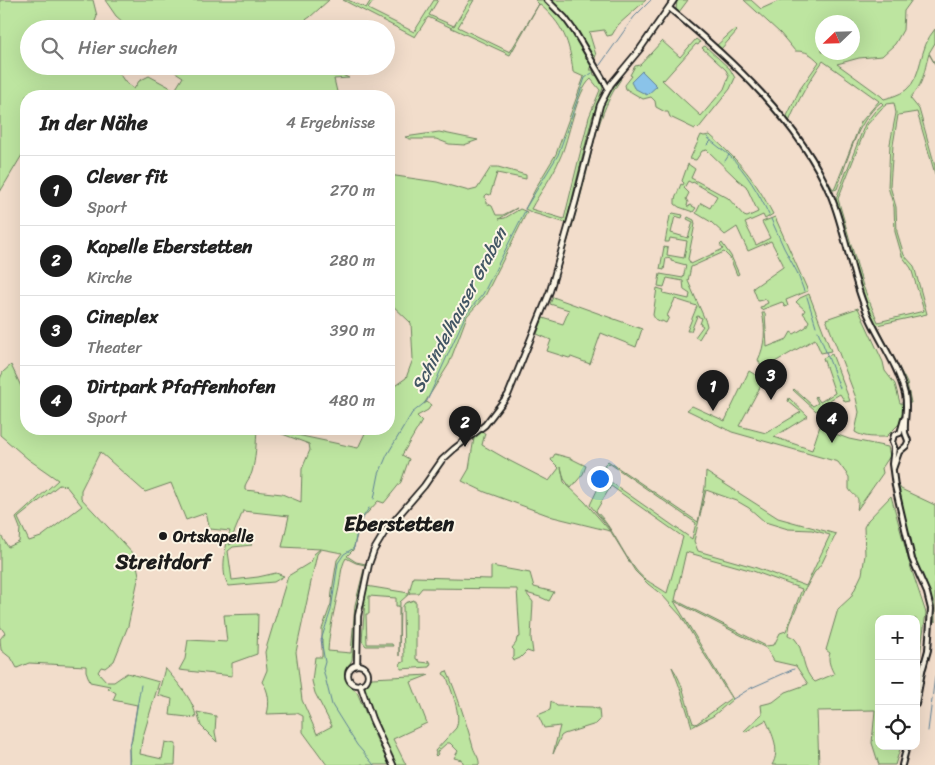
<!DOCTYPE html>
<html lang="de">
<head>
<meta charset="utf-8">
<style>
	:root { --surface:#fff; --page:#f6f6f6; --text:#222; --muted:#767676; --line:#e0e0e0; --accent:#1c1c1c }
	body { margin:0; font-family:Sriracha,sans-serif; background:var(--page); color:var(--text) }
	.controls { position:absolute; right:15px; bottom:15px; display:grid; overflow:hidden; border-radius:10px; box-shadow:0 5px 20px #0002 }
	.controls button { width:45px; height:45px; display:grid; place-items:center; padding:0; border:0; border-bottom:1px solid var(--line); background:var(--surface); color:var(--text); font:25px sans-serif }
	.compass { position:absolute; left:815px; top:15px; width:45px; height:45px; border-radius:50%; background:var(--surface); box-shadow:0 5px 20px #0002; rotate:247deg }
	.you { position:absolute; left:599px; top:478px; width:18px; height:18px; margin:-12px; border:4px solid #fff; border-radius:50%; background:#1a73e8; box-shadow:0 0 0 8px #1a73e833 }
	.badge { display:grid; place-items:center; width:32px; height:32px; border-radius:50%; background:var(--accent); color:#fff; font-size:16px; font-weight:700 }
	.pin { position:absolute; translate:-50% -41px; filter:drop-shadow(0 1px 2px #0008) }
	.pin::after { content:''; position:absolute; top:26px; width:18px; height:15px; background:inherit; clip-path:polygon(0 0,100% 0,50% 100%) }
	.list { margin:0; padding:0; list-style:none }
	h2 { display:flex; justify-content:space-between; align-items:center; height:65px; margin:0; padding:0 20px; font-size:21px }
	h2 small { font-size:16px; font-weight:400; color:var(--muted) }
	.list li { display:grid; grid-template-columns:32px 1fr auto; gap:15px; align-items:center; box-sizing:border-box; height:70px; padding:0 20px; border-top:1px solid var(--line) }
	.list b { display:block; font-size:19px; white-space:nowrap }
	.list p { margin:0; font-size:16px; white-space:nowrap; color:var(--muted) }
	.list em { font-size:16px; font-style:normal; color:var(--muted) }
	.icon { flex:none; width:28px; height:28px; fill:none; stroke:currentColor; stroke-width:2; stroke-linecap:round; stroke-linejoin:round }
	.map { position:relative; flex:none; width:935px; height:765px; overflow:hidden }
	.search { position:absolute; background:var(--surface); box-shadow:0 5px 20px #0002; left:20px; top:20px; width:375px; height:55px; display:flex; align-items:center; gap:12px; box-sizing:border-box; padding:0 18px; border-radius:28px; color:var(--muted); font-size:19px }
	.panel { position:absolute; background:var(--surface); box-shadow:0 5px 20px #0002; left:20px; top:90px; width:375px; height:345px; border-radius:20px }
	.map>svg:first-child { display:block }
	.green { fill:#bde5a0; stroke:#6c805e; fill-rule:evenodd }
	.water { fill:#8ac3e9; stroke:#5e8097 }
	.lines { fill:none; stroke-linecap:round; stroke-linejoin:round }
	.stream { stroke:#5e8097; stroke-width:1 }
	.tertiary-casing { stroke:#1c1c1c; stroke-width:8 }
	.secondary-casing { stroke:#1c1c1c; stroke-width:8 }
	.tertiary { stroke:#fcf5e5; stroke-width:4 }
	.secondary { stroke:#fcf5e5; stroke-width:4.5 }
	.poi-dot { fill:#1c1c1c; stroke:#fcf5e5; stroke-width:2 }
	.labels { text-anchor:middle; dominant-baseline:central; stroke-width:4; stroke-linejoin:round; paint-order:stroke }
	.poi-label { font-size:16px; font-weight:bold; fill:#1c1c1c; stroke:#fcf5e5; text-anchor:start }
	.water-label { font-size:18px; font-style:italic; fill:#425664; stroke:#fcf5e5 }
	.district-label { font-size:21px; font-weight:bold; fill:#1c1c1c; stroke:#fcf5e5 }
</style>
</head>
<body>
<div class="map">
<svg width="935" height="765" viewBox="0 0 935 765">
	<rect width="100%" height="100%" fill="#f2ddcb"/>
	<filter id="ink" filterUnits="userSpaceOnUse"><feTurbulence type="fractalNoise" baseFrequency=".02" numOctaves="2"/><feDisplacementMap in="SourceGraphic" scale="10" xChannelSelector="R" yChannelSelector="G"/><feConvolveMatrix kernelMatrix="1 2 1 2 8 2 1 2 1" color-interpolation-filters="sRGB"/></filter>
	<g filter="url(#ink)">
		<path class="green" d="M 0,0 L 93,0 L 97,16 L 93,27 L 94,29 L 29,29 L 29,66 L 114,66 L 125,82 L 134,89 L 139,81 L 149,76 L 175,90 L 183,77 L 166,66 L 323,66 L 349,78 L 334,79 L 338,96 L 178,96 L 171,93 L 146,96 L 26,96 L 26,153 L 22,155 L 0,192 Z
			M 105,0 L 329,0 L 310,17 L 292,29 L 131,29 L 116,16 Z
			M 343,0 L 348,0 L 366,8 L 371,0 L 374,0 L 368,9 L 414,32 L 434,0 L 438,0 L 429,15 L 454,26 L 470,0 L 474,0 L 458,27 L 510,52 L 539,4 L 535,0 L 544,0 C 565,19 579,41 592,66 L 590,70 L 593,70 L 594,75 L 598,76 L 603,88 L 592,118 L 566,223 L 533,213 L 525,209 L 538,184 L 556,154 L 584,77 L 573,72 C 570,42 563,24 539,4 L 510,55 L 428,17 L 415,37 ZM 591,79 L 600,90 L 589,117 L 564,219 L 531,209 C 540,192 553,176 560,158 C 569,140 576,91 591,79 Z
			M 549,0 L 646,0 L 618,25 L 612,35 L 607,36 L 604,30 L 589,32 L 596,55 L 593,63 L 574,28 Z
			M 677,0 L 688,0 L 679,12 L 716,46 L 735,29 L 737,31 L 721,49 L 770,97 L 786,118 L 800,89 L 819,62 C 811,54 807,51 795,51 L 780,33 L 744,0 L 751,0 L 761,9 L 781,0 L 912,0 L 904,11 L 903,30 L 895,44 L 882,56 L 859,58 L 837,64 L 881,96 L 884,99 C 891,97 899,95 906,90 C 923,77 918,48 935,29 L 935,43 L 929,53 L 935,64 L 929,54 C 923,73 925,82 910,98 L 919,109 L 935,166 L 935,174 L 917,112 L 898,115 L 893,145 L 890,186 L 896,207 L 897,232 L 904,255 L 914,266 L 927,314 L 877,325 L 907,383 L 911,403 L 909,403 L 903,383 L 864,302 L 835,201 L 865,124 L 875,111 L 883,104 L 881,102 C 856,122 848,160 837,189 L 830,191 C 812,159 791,127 768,99 C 743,68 711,42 681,17 L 676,9 ZM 822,22 L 852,22 L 852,52 L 822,52 ZM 823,61 L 879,101 L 861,122 L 835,188 L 833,189 L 789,122 C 798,100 809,81 823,61 ZM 894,103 L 896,113 L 890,144 L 888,187 L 894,207 L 895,232 L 902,256 L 911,268 L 924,311 L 878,322 L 863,286 L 838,199 L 867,125 L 881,109 L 887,104 Z
			M 696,39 L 700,42 L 698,45 L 696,44 L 664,80 L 663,79 L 662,80 L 701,116 L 724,89 L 729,76 L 726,70 L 702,48 L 703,47 L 705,46 L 730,69 L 735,78 L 730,89 L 698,129 L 696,127 L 695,129 L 670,117 L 668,112 L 665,112 L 656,107 L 655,101 L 651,97 L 643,99 L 626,89 L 625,85 L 632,76 L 630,75 L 635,66 L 640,65 L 662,41 L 680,57 Z
			M 620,78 L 621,79 C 597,114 593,150 582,191 C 573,224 563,257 553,291 L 552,291 L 596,123 L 606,99 Z
			M 439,132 L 478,140 L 464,145 L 449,144 L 436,139 L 410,139 L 405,137 Z
			M 701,135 L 704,136 L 710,135 C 740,162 754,178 773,214 L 765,219 L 763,215 L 745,223 L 756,245 L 770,238 L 762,222 L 775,217 L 808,291 L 786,300 L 788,306 L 785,307 L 782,302 L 761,310 L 760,307 L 764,306 L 764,305 L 768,303 L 766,299 L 758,301 L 753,288 L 783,267 L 783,264 L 771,241 L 748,251 L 737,227 L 725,235 L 711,222 L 696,213 L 701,203 L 710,208 L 717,196 L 693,182 L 692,183 L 688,181 L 684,188 L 689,193 L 686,199 L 688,202 L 687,206 L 689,207 L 690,205 L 696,208 L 693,212 L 679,207 L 675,204 L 675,199 L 681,184 L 683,185 L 684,183 L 682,181 L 688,164 L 695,169 L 691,178 L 728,198 L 744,216 L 747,217 L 758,212 L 746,186 L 738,180 L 707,150 L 702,151 L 696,160 L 690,159 Z
			M 491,167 L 498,167 L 526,175 L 526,179 L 497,173 L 490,195 L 487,194 L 485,196 L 486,203 L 492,206 L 496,215 L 503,215 L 517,208 L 499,219 L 505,218 L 520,209 L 527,212 L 485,296 L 467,316 L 449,364 L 424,404 L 427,402 L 431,405 L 428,410 L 417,416 L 422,421 L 402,455 L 409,459 L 401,482 L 384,503 L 378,501 L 361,520 L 353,550 L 347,556 L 356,562 L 366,564 L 357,605 L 352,660 L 346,670 L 345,675 L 348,684 L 357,692 L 376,738 L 389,765 L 364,765 L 362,764 L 360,765 L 327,765 L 303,732 L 303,716 L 297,713 L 267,714 C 270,704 269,690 262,682 L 267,670 L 265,652 L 288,576 L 311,562 L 314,554 L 320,549 L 282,547 L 289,516 L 243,511 L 229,545 C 238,541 243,539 252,545 L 233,547 L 228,551 L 232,580 L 258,577 L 276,573 L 284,576 L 274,582 L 229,586 C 219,573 226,545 230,531 L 210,529 L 206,513 L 186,520 L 171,483 L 145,492 L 100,452 L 81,490 L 81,498 L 135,556 L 139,575 L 128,626 L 114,661 L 105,668 L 101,667 L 98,672 L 107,682 L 114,682 L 127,673 L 159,682 L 142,740 L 140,754 L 162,759 L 165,742 L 176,744 L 175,765 L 130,765 L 129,749 L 132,740 L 137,705 L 113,700 L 116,693 L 108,688 L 110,686 L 90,682 L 86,671 L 86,666 L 29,663 L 17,668 L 12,659 L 1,650 L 0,639 L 5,633 L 0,626 L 0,534 L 8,547 L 19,542 L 20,528 L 16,518 L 58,480 L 28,459 L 0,435 L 0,379 L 3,372 L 11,365 L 26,397 L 26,429 L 257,429 C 256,443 256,458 252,472 C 250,479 244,483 245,490 L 282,494 L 301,502 L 302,469 L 310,450 L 309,444 L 269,429 L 358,448 L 366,431 L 361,429 L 389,429 L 389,390 L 406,378 L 413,359 L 411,323 L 389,302 L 389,175 L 437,182 L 469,191 L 477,189 ZM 59,485 L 66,486 L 82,506 L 41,537 L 29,541 L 18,518 ZM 321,549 L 342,553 L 337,560 L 332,591 L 331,604 L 322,629 L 322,657 L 315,657 L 312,681 L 315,693 L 332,726 L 317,734 L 302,700 L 296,652 L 317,554 ZM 346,558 L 356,563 L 365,565 L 355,605 L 351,653 L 328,651 C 329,631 334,612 338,592 C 341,580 340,568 346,558 Z
			M 673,213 L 683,215 L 682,218 L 675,216 L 671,233 L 688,238 L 693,222 L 687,219 L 688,217 L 694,220 L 695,224 L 688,259 L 691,264 L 723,249 L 720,245 L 722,243 L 731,256 L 739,274 L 737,275 L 730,258 L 724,252 L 691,267 L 688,281 L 706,322 L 707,326 L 699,339 L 695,337 L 703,326 L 700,324 L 702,318 L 697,316 L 691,331 L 687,331 L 697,306 L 675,299 L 667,316 L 669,317 L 666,323 L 662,321 L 660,322 L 655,319 L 653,315 L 657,288 L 664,290 L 663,293 L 689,299 L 690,294 L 684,290 L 683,281 L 667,278 L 664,287 L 658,286 L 660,274 L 683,278 L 686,265 L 671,261 L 671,259 L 666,258 L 664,270 L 660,269 L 664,247 L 668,248 L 667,255 L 684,258 L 687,241 L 670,238 L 669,242 L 665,242 L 670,216 Z
			M 809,294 L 831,351 L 821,353 L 815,339 L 766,367 L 782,380 L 781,381 L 762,367 L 758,360 C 765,346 766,328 762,313 L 765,313 L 767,347 L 787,339 L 791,332 L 794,334 L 806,327 L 809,321 L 803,313 L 805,310 L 796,302 L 800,298 Z
			M 553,297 L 642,329 L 636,347 L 601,333 L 590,364 L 571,357 L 569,358 L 547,351 L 551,340 L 537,334 L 543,318 L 563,324 L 569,310 L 550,304 Z
			M 858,308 L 883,362 L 885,371 L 895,384 L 900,403 L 902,403 L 903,412 L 900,423 L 886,437 C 876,437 864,438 855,432 L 859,412 L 856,398 L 826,319 Z
			M 832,354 L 850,401 L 845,402 L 840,394 L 818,407 L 819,409 L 816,411 L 793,390 L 794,389 L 813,406 L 818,403 L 815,397 L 816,396 L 820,402 L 835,393 L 823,358 Z
			M 749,371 L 764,380 L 739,426 L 766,433 L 801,412 L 788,401 L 789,398 L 808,416 L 774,437 L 812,450 L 820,426 L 830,432 L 849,439 L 888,447 L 890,456 L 882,468 L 883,473 L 857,510 C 860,493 856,500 849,489 L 849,477 L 838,462 L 732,432 L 687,410 L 692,406 L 725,421 Z
			M 479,432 L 485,433 L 482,445 L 510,461 L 549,481 L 559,468 L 551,460 L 555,454 L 570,458 L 586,466 L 583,474 L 571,488 L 564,479 L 561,467 L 564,482 L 585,502 L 610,531 L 553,517 L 485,492 L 462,481 L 469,469 L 474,438 Z
			M 608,461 L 698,522 L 705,487 L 706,472 L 778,518 L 836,534 L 822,563 L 814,573 L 806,588 L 805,588 L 790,624 L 788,635 C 790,636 793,637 795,639 C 804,648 802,673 815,682 L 834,674 C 831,668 827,660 830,653 L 826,650 L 838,609 L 851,597 L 862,574 L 865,555 L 864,527 L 868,520 L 891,496 L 910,565 L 926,613 L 916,683 L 916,619 L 879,619 L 879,746 L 901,746 L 895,765 L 879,765 L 872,743 L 875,710 L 817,711 L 819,765 L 772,765 C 781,750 772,734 766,720 L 745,732 L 744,731 L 762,714 L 761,705 L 773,702 L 786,692 L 808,684 L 796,666 L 774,661 L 766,648 L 674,601 L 733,699 L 713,716 L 692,727 L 680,688 L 672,667 C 684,684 686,704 693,723 L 696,724 L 731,698 L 681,616 L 662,595 L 648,584 L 635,571 L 608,527 L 590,505 L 601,482 L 596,473 ZM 609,463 L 696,523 L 692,539 L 598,473 ZM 611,486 L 683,537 L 667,593 C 657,586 643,580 636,570 C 621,551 613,528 596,511 ZM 706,490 L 737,501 L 749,508 L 765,522 L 788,529 L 812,530 L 830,535 L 806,586 L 754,567 L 698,551 L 694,541 ZM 686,552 L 753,571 L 802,589 L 786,631 L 780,633 L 774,645 L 766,646 L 675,600 Z
			M 895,480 L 901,489 L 935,505 L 935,622 L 929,593 L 915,558 Z
			M 491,566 L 530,573 L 534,587 L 554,592 L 549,601 L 540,597 L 526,593 L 533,602 L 531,638 L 533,653 L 527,651 L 520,658 L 513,661 L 512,658 L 514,657 L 514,650 L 512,648 L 516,643 L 517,638 L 520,637 L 517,589 L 422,588 L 418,593 L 410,593 L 400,602 L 399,656 L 399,606 L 396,606 L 396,598 L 369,596 L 369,614 L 366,614 L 367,644 L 392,644 L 393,646 L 366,646 L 362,641 L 366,586 L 409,593 L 413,577 L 491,579 Z
			M 414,600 L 414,602 L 416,602 L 416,659 L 419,660 L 420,662 L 429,663 L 429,660 L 431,663 L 429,667 L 401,669 L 400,663 L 404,662 L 403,606 L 405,603 Z
			M 258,614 L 257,654 L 232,663 L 232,676 L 179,670 L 185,659 L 188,640 L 227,642 L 224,615 Z
			M 165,668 C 176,681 195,701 196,718 L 170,715 L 172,699 L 158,695 Z
			M 447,671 C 457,694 466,722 473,747 C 475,754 480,758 479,765 L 464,765 L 462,760 L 454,758 L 458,751 L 450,743 L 447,743 L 437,752 L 438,754 L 436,756 L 435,755 L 436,753 L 435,751 L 456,728 C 462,714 451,691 447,677 L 443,674 L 444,672 Z
			M 429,675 L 411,682 L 427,723 L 393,739 L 406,765 L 395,765 C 387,748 362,702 365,685 L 372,678 Z
			M 551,701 L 557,706 L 592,707 L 597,709 L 599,708 L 600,720 L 596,724 L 564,734 L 561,736 L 553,754 L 560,726 L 544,728 L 538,715 L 550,710 Z
			M 197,712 L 216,716 L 215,732 L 217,742 L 201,726 Z"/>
		<path class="water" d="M 642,71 L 657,86 L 647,95 L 634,88 L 631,82 Z"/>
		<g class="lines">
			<path class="stream" d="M 600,65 L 634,17 L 651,0
				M 707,137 C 714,144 722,149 729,155 C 746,172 759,193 769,215
				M 707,145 L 711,141
				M 725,161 L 729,155
				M 525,209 L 558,155 L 585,78 L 592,73
				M 771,219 L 784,248 L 797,272 L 804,291
				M 807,297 L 816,326
				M 818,331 L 840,388
				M 374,499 L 379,474 L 387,455 L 412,413 L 427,401 L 466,314 L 483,294 L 525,211
				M 369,508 L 358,525 L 354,548 L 344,554 L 338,563 L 331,610 L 321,640 L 325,662 L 323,669 L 332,705 L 357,745 L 374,765
				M 733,699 L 751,688 L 794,669
				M 928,731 L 935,676
				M 130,747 L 141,685
				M 129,749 L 129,765"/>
			<defs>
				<path id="tertiary" d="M 547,0 L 565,18 L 575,32 L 608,88
					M 669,8 C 730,58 800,122 831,196 C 845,231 850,269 864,305 C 875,335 897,362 905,394 C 908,408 904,418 905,432 C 905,435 908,438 908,442 L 906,446 L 899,452 L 893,469
					M 904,419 L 900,433 L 894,435 L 892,442 L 894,447 L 892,464 L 895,486 L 912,559 L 927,593 L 931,609 L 928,650 L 923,668
					M 916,704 L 923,666
					M 902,765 L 907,746"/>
				<path id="secondary" d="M 357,665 L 358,616 L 369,564 L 374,550 L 386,530 L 424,486 L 442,460 L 454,449 L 485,425 L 508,395 L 550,291 L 575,203 L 600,105 L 611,84 L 640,49 L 674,0
					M348 675a10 10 0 1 1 20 0a10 10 0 1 1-20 0Z
					M 360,684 L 372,719 L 393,765"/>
			</defs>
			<use href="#tertiary" class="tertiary-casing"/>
			<use href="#secondary" class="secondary-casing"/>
			<use href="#tertiary" class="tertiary"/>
			<use href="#secondary" class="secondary"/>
		</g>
	</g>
	<circle class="poi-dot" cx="163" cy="536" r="5"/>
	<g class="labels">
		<g class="poi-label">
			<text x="173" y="536">Ortskapelle</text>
		</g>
		<g class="water-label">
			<text transform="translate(459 310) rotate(-62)">Schindelhauser Graben</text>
		</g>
		<g class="district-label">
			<text x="399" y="524">Eberstetten</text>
			<text x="163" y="562">Streitdorf</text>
		</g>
	</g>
</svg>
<div class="controls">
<button>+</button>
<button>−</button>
<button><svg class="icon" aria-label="locate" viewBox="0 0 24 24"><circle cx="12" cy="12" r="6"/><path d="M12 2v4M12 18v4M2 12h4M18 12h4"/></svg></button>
</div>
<svg class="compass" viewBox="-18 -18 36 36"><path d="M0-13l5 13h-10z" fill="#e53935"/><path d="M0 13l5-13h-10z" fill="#767676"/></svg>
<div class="you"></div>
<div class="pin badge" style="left:713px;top:411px">1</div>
<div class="pin badge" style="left:465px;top:447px">2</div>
<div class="pin badge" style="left:771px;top:400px">3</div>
<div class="pin badge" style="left:832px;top:443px">4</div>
<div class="search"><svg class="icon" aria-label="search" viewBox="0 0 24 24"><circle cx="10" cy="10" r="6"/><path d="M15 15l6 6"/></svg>Hier suchen</div>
<section class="panel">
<h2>In der Nähe<small>4 Ergebnisse</small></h2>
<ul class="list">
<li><span class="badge">1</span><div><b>Clever fit</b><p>Sport</p></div><em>270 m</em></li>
<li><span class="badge">2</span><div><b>Kapelle Eberstetten</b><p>Kirche</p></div><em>280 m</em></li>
<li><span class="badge">3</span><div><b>Cineplex</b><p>Theater</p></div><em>390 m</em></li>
<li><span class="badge">4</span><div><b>Dirtpark Pfaffenhofen</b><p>Sport</p></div><em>480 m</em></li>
</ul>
</section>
</div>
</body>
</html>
